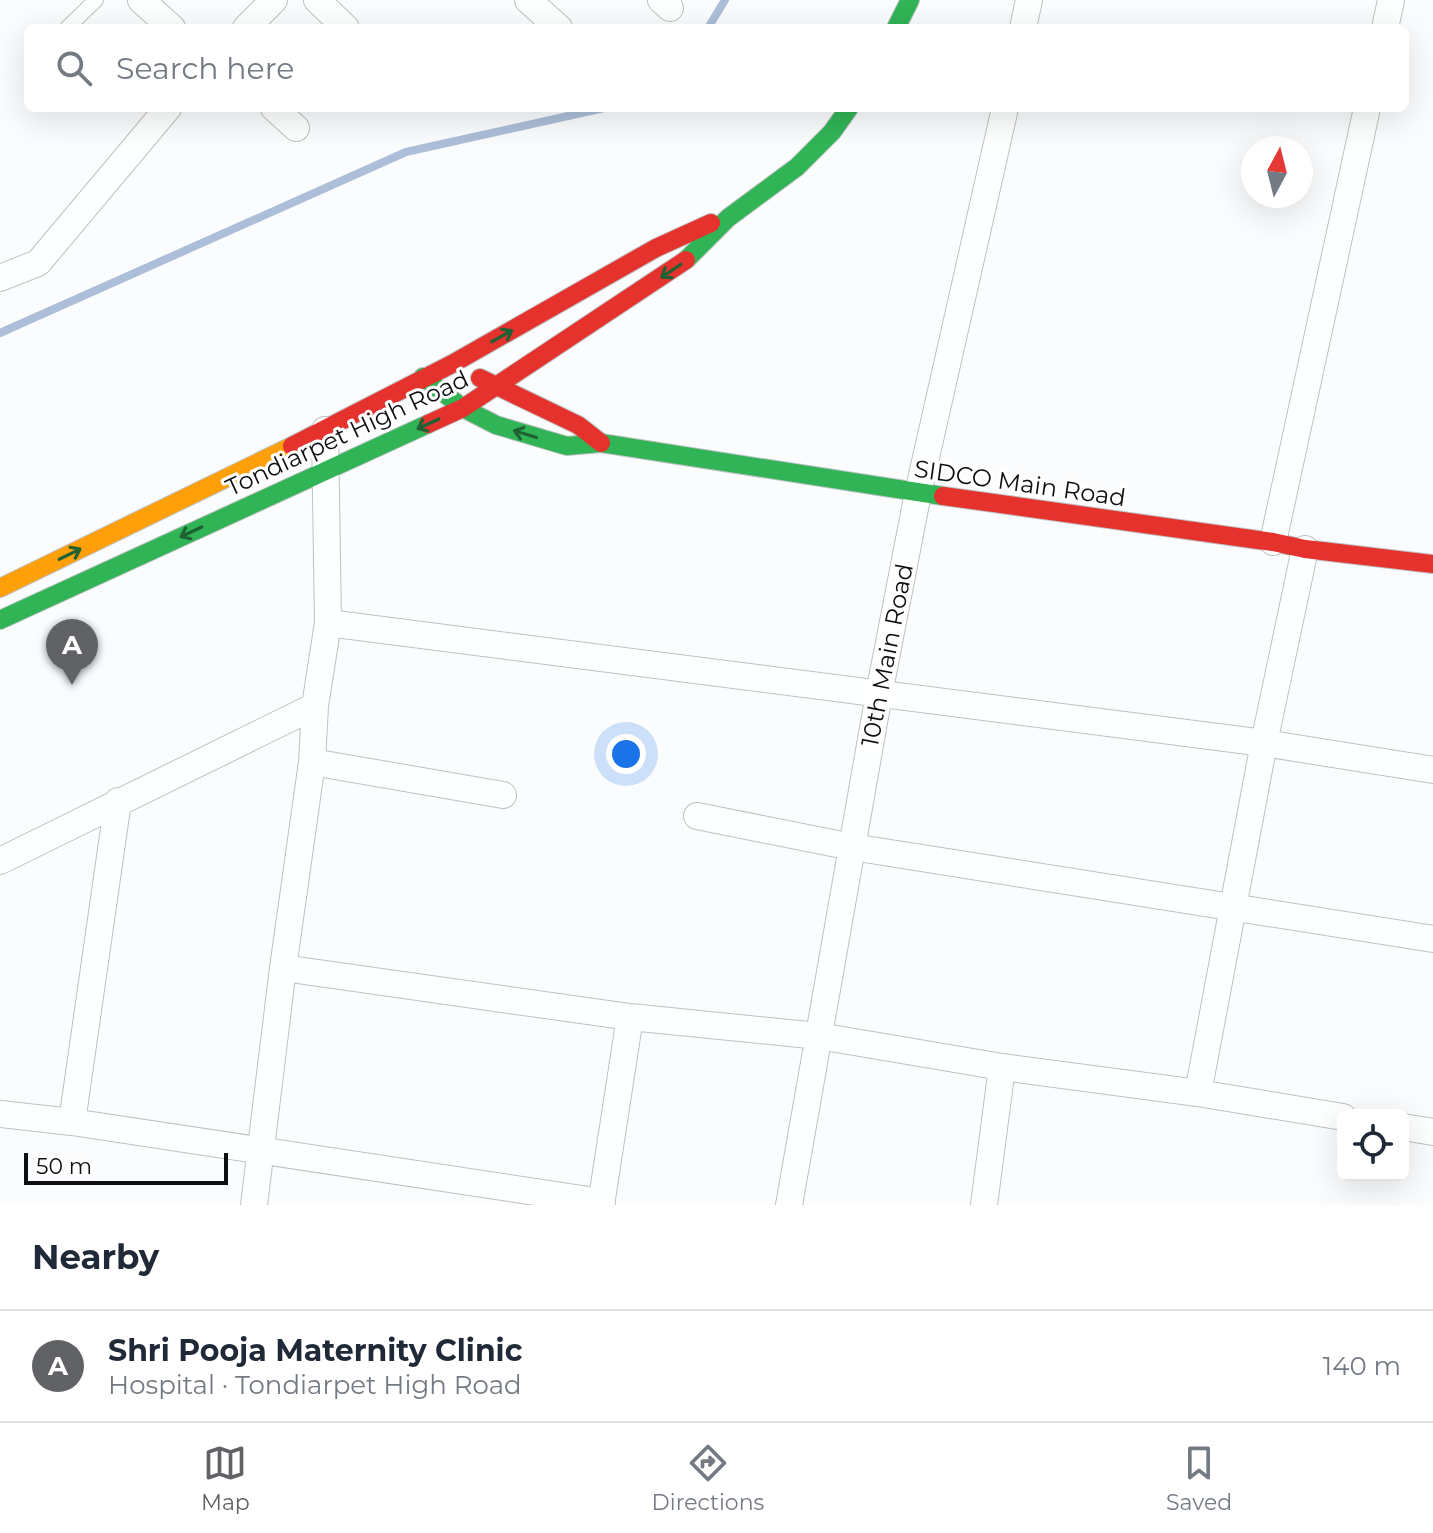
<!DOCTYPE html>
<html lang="en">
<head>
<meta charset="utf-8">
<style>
	:root { --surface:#fff; --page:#f6f6f7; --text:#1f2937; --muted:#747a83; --line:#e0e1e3; --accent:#606265 }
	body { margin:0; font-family:Montserrat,sans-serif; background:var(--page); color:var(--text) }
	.controls { position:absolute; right:24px; bottom:24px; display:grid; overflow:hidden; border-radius:12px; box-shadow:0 8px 32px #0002 }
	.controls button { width:72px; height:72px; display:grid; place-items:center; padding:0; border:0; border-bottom:2px solid var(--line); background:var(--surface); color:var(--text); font:40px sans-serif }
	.compass { position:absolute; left:1241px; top:136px; width:72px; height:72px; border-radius:50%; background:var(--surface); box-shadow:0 8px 32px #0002; rotate:7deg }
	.scale { position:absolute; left:24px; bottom:20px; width:204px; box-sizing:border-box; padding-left:8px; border:4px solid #0d0f12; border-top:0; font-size:22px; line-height:28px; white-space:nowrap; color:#0d0f12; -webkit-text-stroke:6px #fff; paint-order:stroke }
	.you { position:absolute; left:626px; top:754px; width:28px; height:28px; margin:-20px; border:6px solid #fff; border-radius:50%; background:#1a73e8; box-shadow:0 0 0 12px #1a73e833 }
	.badge { display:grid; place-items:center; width:52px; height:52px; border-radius:50%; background:var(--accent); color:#fff; font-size:26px; font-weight:700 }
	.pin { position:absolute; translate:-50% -66px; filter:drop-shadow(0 2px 4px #0008) }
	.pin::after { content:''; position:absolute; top:42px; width:28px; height:24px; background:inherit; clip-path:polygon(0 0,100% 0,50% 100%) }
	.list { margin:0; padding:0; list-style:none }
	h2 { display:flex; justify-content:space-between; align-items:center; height:104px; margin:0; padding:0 32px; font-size:34px }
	h2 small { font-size:26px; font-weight:400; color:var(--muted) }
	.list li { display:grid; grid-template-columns:52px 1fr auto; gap:24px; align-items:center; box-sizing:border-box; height:112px; padding:0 32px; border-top:2px solid var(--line) }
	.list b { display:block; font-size:30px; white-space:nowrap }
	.list p { margin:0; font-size:26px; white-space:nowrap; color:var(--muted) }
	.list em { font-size:26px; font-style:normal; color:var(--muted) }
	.icon { flex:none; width:44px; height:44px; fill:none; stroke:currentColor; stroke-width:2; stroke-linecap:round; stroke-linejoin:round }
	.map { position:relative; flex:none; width:1433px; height:1205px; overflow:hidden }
	.search { position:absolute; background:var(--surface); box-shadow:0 8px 32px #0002; left:24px; right:24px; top:24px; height:88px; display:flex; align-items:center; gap:20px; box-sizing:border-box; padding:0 28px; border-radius:12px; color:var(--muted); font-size:30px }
	.sheet { height:216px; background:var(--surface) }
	nav { display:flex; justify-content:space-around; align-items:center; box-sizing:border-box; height:112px; border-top:2px solid var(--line); background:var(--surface); font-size:22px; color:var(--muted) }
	nav a { display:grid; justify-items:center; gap:4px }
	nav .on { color:var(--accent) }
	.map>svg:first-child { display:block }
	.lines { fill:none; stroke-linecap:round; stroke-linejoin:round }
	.stream { stroke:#acbed8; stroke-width:8 }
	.lane-casing { stroke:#bfc1c3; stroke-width:16 }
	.street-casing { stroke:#bfc1c3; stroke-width:28 }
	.fast-casing { stroke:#bfc1c3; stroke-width:20 }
	.slow-casing { stroke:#bfc1c3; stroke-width:20 }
	.jam-casing { stroke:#bfc1c3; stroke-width:20 }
	.lane { stroke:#feffff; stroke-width:14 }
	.street { stroke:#feffff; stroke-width:26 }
	.fast { stroke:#30b455; stroke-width:18 }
	.slow { stroke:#ff9f0a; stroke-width:18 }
	.jam { stroke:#e5322d; stroke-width:18 }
	.oneway { stroke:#1e6234 }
	.labels { text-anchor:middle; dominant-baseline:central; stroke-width:6; stroke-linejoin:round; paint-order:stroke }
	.street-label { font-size:24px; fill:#0d0f12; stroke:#fff }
</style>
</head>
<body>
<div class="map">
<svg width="1433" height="1205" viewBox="0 0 1433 1205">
	<rect width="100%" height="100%" fill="#fafcfe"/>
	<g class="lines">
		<path class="stream" d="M 708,28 L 725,0
			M 0,333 L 406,152 L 604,108"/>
		<defs>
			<path id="lane" d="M 67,28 L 96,0"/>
			<path id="street" d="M 141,0 L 172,28
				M 317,0 L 346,28
				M 528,0 L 559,28
				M 661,0 L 670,8
				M 246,28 L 274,0
				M 1023,28 L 1029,0
				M 1385,28 L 1391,0
				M 274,108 L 296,128
				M 0,278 L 38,263 L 168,108
				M 1273,542 L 1367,108
				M 328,623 L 1264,743 L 1433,770
				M 312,762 L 503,795
				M 697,816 L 852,847 L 1433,939
				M 0,861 L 315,706
				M 283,968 L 630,1017 L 819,1036 L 1002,1067 L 1198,1093 L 1343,1117
				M 1198,1093 L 1264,743 L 1305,549
				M 0,1114 L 72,1122 L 602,1202
				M 72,1122 L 118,801
				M 1403,1127 L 1433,1132
				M 254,1205 L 283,968 L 312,762 L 315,706 L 328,623 L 325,430
				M 601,1205 L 630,1017
				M 789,1205 L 879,694 L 918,493 L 1005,108
				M 984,1205 L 1002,1067"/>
			<path id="fast" d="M 896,28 L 910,0
				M 686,260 L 728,218 L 797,167 L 832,132 L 849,108
				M 423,377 L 463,408 L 496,425 L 567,446 L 601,443 L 943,496
				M 0,620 L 428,424"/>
			<path id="slow" d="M 0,588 L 292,446"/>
			<path id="jam" d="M 480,378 L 578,425 L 601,443
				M 428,424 L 463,408 L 686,260
				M 292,446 L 452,364 L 656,248 L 711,223
				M 943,496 L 1273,542 L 1305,549 L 1433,564"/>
		</defs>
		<use href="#lane" class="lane-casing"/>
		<use href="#street" class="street-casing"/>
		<use href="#fast" class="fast-casing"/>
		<use href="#slow" class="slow-casing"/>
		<use href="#jam" class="jam-casing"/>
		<use href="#lane" class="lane"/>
		<use href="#street" class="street"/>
		<use href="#fast" class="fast"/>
		<use href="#slow" class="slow"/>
		<use href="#jam" class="jam"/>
	</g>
	<defs><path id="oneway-shaft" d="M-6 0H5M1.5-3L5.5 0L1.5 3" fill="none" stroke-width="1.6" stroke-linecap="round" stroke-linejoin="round" transform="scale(2)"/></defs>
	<g class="oneway">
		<use href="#oneway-shaft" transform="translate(671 271) rotate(146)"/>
		<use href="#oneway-shaft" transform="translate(502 336) rotate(-29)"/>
		<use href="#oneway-shaft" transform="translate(428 424) rotate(155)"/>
		<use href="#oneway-shaft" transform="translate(525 434) rotate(-163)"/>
		<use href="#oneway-shaft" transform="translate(191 532) rotate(155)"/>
		<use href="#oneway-shaft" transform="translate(70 554) rotate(-26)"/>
	</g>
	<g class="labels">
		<g class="street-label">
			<text transform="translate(347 433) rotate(-25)">Tondiarpet High Road</text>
			<text transform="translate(1020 483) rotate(8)">SIDCO Main Road</text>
			<text transform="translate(887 655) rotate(-79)">10th Main Road</text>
		</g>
	</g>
</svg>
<div class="controls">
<button><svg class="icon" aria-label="locate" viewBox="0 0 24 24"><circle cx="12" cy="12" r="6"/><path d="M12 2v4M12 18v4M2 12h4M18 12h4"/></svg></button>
</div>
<svg class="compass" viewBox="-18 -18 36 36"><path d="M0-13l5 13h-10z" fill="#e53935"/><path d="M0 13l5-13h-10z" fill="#747a83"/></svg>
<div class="scale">50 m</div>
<div class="you"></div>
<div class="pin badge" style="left:72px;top:685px">A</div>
<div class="search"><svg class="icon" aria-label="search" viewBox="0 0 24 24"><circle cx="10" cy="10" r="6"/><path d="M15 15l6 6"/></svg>Search here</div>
</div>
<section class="sheet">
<h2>Nearby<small></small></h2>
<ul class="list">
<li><span class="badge">A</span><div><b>Shri Pooja Maternity Clinic</b><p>Hospital · Tondiarpet High Road</p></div><em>140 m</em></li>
</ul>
</section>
<nav>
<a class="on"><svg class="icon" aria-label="map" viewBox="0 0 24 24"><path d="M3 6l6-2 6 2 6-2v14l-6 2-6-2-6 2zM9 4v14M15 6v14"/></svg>Map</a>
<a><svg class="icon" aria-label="directions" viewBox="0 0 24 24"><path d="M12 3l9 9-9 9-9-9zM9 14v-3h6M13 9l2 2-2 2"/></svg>Directions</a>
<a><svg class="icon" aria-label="saved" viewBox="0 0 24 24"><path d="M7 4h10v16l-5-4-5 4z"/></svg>Saved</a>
</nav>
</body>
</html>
